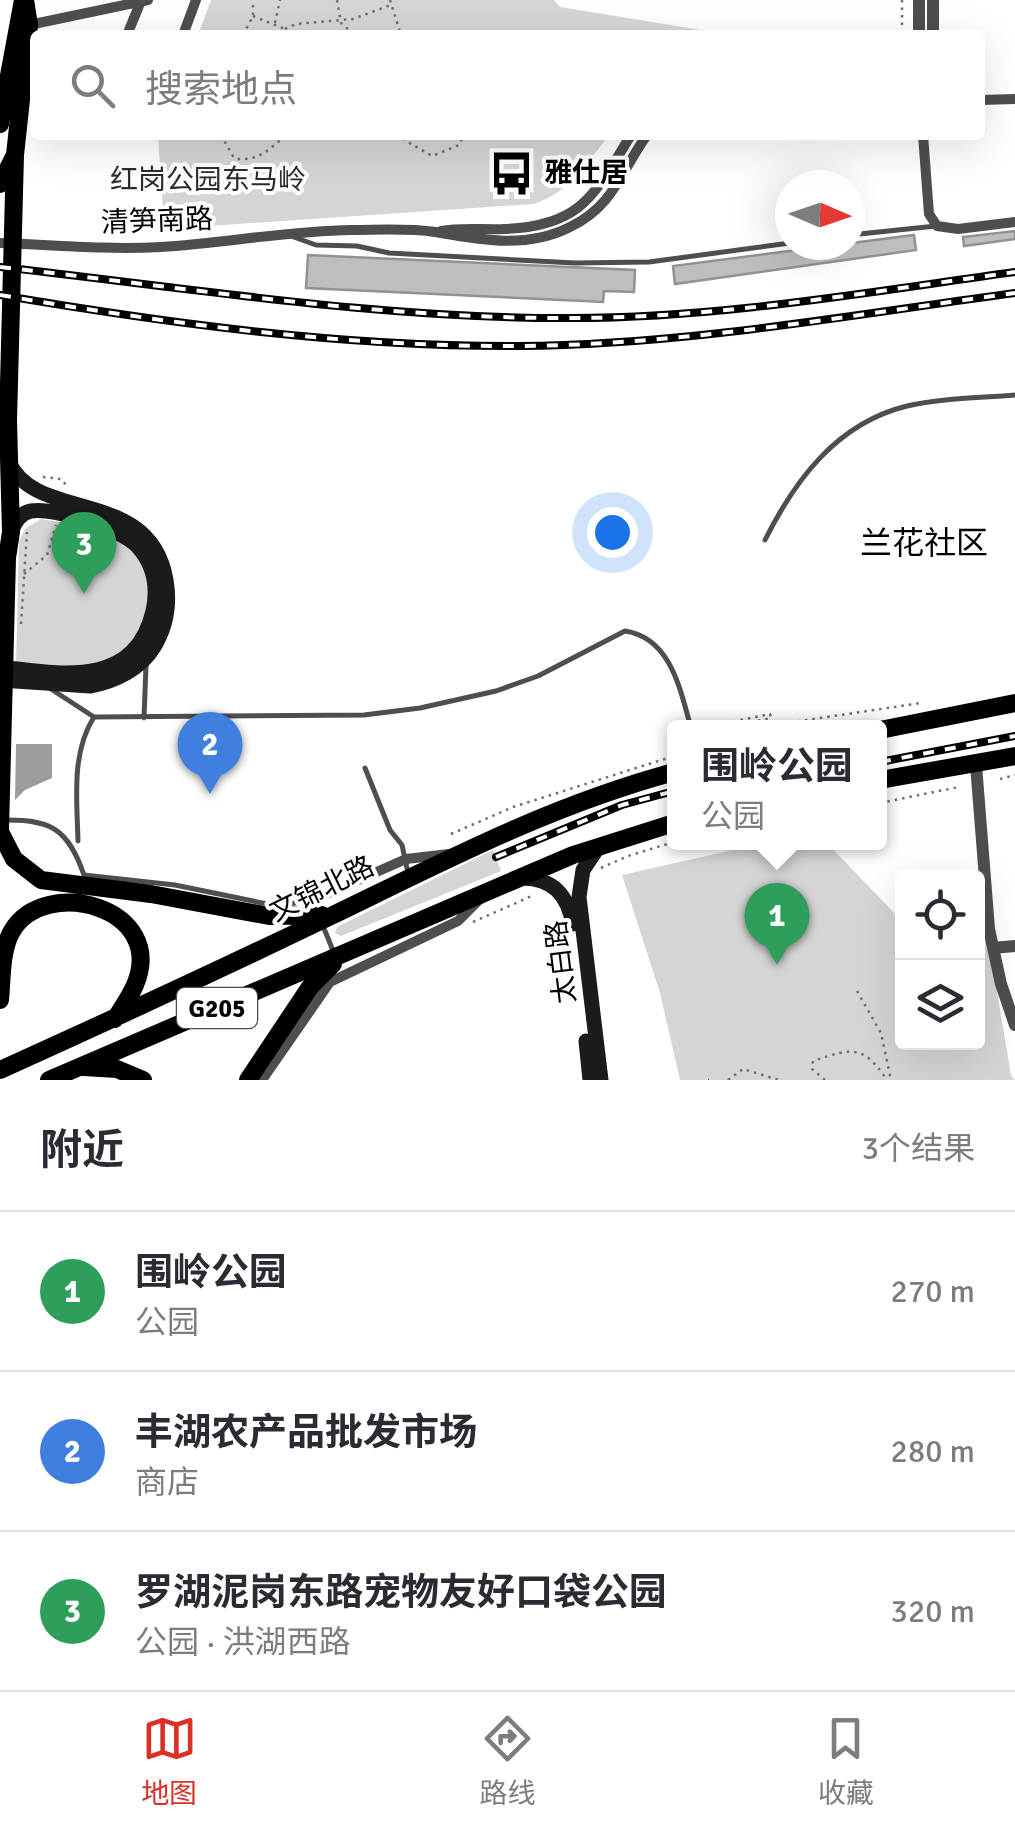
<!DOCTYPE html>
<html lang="zh">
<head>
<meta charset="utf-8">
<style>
	:root { --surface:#fff; --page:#f7f7f7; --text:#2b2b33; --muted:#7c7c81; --line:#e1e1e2; --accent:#d93025 }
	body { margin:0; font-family:Signika,"Noto Sans SC",sans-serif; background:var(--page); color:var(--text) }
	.controls { position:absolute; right:30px; bottom:30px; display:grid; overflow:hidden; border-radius:10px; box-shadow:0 10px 40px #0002 }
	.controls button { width:90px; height:90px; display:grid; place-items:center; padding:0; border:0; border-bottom:2px solid var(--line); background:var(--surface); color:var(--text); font:50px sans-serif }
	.compass { position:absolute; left:775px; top:170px; width:90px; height:90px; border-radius:50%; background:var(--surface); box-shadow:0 10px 40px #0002; rotate:92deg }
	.you { position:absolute; left:612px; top:532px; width:35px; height:35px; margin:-25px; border:8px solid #fff; border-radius:50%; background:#1a73e8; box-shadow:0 0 0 15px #1a73e833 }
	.badge { display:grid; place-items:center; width:65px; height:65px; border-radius:50%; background:var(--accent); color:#fff; font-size:32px; font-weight:700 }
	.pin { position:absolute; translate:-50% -82px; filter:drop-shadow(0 2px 5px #0008) }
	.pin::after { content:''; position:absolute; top:52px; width:35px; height:30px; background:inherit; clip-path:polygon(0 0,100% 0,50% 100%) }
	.popup { position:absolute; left:667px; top:720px; width:220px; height:130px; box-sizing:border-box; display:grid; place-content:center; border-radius:10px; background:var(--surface); filter:drop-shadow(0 2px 8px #0005); font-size:32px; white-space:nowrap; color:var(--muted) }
	.popup b { font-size:38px; color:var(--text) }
	.popup::after { content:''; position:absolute; left:50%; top:100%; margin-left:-20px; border:20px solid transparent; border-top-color:var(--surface) }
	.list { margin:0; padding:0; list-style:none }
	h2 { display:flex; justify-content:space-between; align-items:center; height:130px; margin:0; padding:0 40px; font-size:42px }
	h2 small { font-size:32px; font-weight:400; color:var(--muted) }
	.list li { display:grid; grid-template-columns:65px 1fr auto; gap:30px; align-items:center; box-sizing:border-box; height:160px; padding:0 40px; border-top:2px solid var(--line) }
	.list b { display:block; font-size:38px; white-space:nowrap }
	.list p { margin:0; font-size:32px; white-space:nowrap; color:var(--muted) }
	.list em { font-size:32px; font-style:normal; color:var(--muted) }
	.icon { flex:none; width:55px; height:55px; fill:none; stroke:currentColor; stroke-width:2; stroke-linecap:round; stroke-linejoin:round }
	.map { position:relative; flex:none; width:1015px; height:1080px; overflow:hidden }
	.search { position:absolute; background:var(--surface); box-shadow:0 10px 40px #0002; left:30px; right:30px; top:30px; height:110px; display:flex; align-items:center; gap:25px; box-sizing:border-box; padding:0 35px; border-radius:10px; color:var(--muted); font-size:38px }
	.sheet { height:610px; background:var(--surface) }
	nav { display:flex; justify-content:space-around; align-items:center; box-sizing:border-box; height:140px; border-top:2px solid var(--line); background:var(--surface); font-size:28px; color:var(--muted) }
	nav a { display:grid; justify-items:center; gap:5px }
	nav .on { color:var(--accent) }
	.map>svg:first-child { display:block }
	.green { fill:#d5d5d5 }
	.water { fill:#9c9c9c }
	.building { fill:#bebebe; stroke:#929292; stroke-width:2.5 }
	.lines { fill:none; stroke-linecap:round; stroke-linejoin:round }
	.path { stroke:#707070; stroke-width:2.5; stroke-dasharray:2.5 5; stroke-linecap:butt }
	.service { stroke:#4e4e4e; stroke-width:5 }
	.minor { stroke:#4e4e4e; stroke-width:10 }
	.tertiary { stroke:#4e4e4e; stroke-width:12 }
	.secondary { stroke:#1b1b1b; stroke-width:15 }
	.primary { stroke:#000; stroke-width:18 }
	.trunk { stroke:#000; stroke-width:18 }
	.rail-casing { stroke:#000; stroke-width:8 }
	.rail { stroke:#fff; stroke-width:4; stroke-dasharray:11; stroke-linecap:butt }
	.labels { text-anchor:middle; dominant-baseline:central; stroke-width:8; stroke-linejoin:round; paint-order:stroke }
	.shield { fill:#fff; stroke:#4c4c4c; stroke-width:2.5 }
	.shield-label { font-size:25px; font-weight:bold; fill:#000 }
	.poi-label { font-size:28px; font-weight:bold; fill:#000; stroke:#fff; text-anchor:start }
	.park-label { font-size:28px; fill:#2c2c2c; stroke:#fff }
	.street-label { font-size:28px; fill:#000; stroke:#fff }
	.quarter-label { font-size:32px; fill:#000; stroke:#fff }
</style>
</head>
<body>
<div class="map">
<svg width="1015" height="1080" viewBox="0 0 1015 1080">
	<rect width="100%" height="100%" fill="#fff"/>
	<path class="green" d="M 211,0 L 554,0 L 560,7 L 701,30 L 701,35 L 198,35 Z
		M 158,135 L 609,135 C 587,163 570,192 534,204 L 164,229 Z
		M 41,519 C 73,524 127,532 145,564 C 165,601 133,659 93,668 C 72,672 38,666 16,666 L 19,541 L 25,529 Z
		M 764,843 L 827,843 L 902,921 L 902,1042 L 978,1042 L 978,938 L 988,938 L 1011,1075 L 1015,1080 L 680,1080 L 660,993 L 622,875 Z
		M 493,850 L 501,871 L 341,936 L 335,933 L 337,927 Z"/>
	<path class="water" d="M 16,744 L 52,744 L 52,778 L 25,790 L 15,800 Z"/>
	<path class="building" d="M 1015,231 L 1015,239 L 964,246 L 963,237 Z
		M 914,235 L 916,250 L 675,284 L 673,266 Z
		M 308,255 L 635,270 L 634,292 L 604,291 L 603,302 L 306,288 Z"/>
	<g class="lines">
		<path class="path" d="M 337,0 L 341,23 L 355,35
			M 390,0 L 401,35
			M 902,0 L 902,35
			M 253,16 L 285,29 L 286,35
			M 275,23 L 280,0
			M 285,29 L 296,24 L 353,19 L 391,5
			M 243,35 L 253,16 L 253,0
			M 221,135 L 234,158 C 257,163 270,149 286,135
			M 396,135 L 432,156 L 459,145 L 464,135
			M 43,477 L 61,479 L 66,485
			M 24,574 L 47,555 L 56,525
			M 21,624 L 27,532
			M 738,728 L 727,727 L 726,723 L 770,714 L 771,718 L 748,723 L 749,728
			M 753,728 L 921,703
			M 1000,779 L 1015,775
			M 880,803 L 959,787
			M 451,834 L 513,807 L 674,756
			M 601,868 L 628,856 L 674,842
			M 473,922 L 534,895
			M 564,936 L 570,987
			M 857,991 L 881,1033 L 891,1080
			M 708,1080 L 709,1080
			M 728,1080 L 743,1069 L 779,1080
			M 825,1080 L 812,1069 L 813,1061 C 852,1048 863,1044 887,1080"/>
		<path class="service" d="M 850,235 L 936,226
			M 291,236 L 316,245 L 357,246 L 389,253 L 575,263 L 649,262 L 790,243
			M 765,540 C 795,480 837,423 907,406 C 941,398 980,398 1015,395
			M 51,689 L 94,717 L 364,715 L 420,708 L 496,691 L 538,676 L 625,631 C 671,638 680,689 691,728
			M 144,718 L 146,666
			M 365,768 L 390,830 L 402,845 L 408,873
			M 3,820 C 51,819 68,829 84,875 L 175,885 L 277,906 L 313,900 L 317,911
			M 78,841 C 77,800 71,753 94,717
			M 323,926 L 334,953"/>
		<path class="minor" d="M 29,25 L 148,0
			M 127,35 L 141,1
			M 183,35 L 196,0
			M 980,100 L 1015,99
			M 923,135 L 929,214 L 937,226 L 958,229 L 1015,222
			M 441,231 C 462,227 484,230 505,229 C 583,226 595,193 631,135
			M 0,243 C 53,245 107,250 161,247 C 224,243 287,231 351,230 C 378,230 408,228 435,232 C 481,240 527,249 570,227 C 614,206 621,171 647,135
			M 313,900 L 406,859 L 449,854
			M 262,1080 L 330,982 L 458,921 L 484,895"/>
		<path class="tertiary" d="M 919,35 L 919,0
			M 933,35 L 933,0
			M 976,765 L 989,929 L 1001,984 L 1015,1025
			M 993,948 L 1015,946"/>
		<path class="secondary" d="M 0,667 C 60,674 135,689 153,611 C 158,588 154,565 138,547 C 123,529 54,507 31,511 C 20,513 15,523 11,532
			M 0,680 L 90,686 C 114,682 141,669 154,647 C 166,627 170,603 166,580 C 150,486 36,523 9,462
			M 599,846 L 583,870 L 579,897 L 601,1080
			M 523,878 C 553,879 567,894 573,924
			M 586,1041 L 590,1080"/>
		<path class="primary" d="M 0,830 L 7,558 L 11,532 L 8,421 L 15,155 L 29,25 L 25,0"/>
		<path class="trunk" d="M 0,124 L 23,0
			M 0,184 L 15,155
			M 880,730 L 1015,703
			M 880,780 L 1015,756
			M 0,832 L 14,859 L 41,880 L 151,894 L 269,916 L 322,915
			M 0,1000 C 2,979 1,949 12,931 C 45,875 168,907 135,985 C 130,997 122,1008 115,1019
			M 84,1067 L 117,1069 L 143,1080
			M 0,1070 C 111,1020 221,969 331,916 C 447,860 549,806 674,772
			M 49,1080 L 573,855 L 674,823
			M 248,1080 L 310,987 L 333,964"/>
		<defs>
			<path id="rail" d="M 0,267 C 190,288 380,319 572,318 C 720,318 868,292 1015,272
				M 0,295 C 171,324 345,347 519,346 C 685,345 851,315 1015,293
				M 880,762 L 1015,736
				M 496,857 L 622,805 L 674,791"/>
		</defs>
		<use href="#rail" class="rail-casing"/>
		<use href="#rail" class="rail"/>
	</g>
	<defs>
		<symbol id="bus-bare" viewBox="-9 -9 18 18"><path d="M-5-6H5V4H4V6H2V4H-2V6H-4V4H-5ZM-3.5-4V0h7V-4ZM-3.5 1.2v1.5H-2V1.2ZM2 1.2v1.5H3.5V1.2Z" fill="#000" stroke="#fff" stroke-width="2.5" paint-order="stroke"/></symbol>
	</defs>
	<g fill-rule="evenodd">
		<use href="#bus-bare" x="480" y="142" width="63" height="63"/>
	</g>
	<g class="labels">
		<rect class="shield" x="177" y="988" width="80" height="40" rx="8"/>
		<g class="shield-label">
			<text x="217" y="1008">G205</text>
		</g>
		<g class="poi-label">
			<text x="544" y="173">雅仕居</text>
		</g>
		<g class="park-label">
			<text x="208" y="180">红岗公园东马岭</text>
		</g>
		<g class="street-label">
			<text transform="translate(157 221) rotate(-2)">清笋南路</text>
			<text transform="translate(322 889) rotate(-26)">文锦北路</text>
			<text transform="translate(561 962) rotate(-97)">太白路</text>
		</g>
		<g class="quarter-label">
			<text x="924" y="543">兰花社区</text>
		</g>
	</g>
</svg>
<div class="controls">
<button><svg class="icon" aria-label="locate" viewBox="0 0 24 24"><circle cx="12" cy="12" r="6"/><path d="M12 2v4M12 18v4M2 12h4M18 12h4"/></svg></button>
<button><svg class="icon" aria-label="layers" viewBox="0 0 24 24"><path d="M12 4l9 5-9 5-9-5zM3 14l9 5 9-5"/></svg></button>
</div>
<svg class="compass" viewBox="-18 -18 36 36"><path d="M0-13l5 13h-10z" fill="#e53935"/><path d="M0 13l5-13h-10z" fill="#7c7c81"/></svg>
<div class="you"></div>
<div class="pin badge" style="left:777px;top:965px;background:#2e9e5b">1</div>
<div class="popup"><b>围岭公园</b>公园</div>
<div class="pin badge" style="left:210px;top:794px;background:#3f7fe0">2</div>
<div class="pin badge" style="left:84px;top:594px;background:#2e9e5b">3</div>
<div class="search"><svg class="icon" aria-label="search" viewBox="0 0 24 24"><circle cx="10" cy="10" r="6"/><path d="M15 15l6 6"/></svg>搜索地点</div>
</div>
<section class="sheet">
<h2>附近<small>3个结果</small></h2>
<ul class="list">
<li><span class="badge" style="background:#2e9e5b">1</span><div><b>围岭公园</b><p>公园</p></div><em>270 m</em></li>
<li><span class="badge" style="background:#3f7fe0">2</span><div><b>丰湖农产品批发市场</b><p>商店</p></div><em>280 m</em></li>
<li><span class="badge" style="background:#2e9e5b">3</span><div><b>罗湖泥岗东路宠物友好口袋公园</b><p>公园 · 洪湖西路</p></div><em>320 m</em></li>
</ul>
</section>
<nav>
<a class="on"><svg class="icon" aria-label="map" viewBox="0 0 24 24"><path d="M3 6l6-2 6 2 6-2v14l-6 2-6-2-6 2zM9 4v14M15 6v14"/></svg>地图</a>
<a><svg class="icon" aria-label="directions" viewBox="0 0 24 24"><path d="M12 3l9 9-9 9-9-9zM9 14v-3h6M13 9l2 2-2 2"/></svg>路线</a>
<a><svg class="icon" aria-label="saved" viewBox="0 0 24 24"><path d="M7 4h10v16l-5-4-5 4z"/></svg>收藏</a>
</nav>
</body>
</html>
